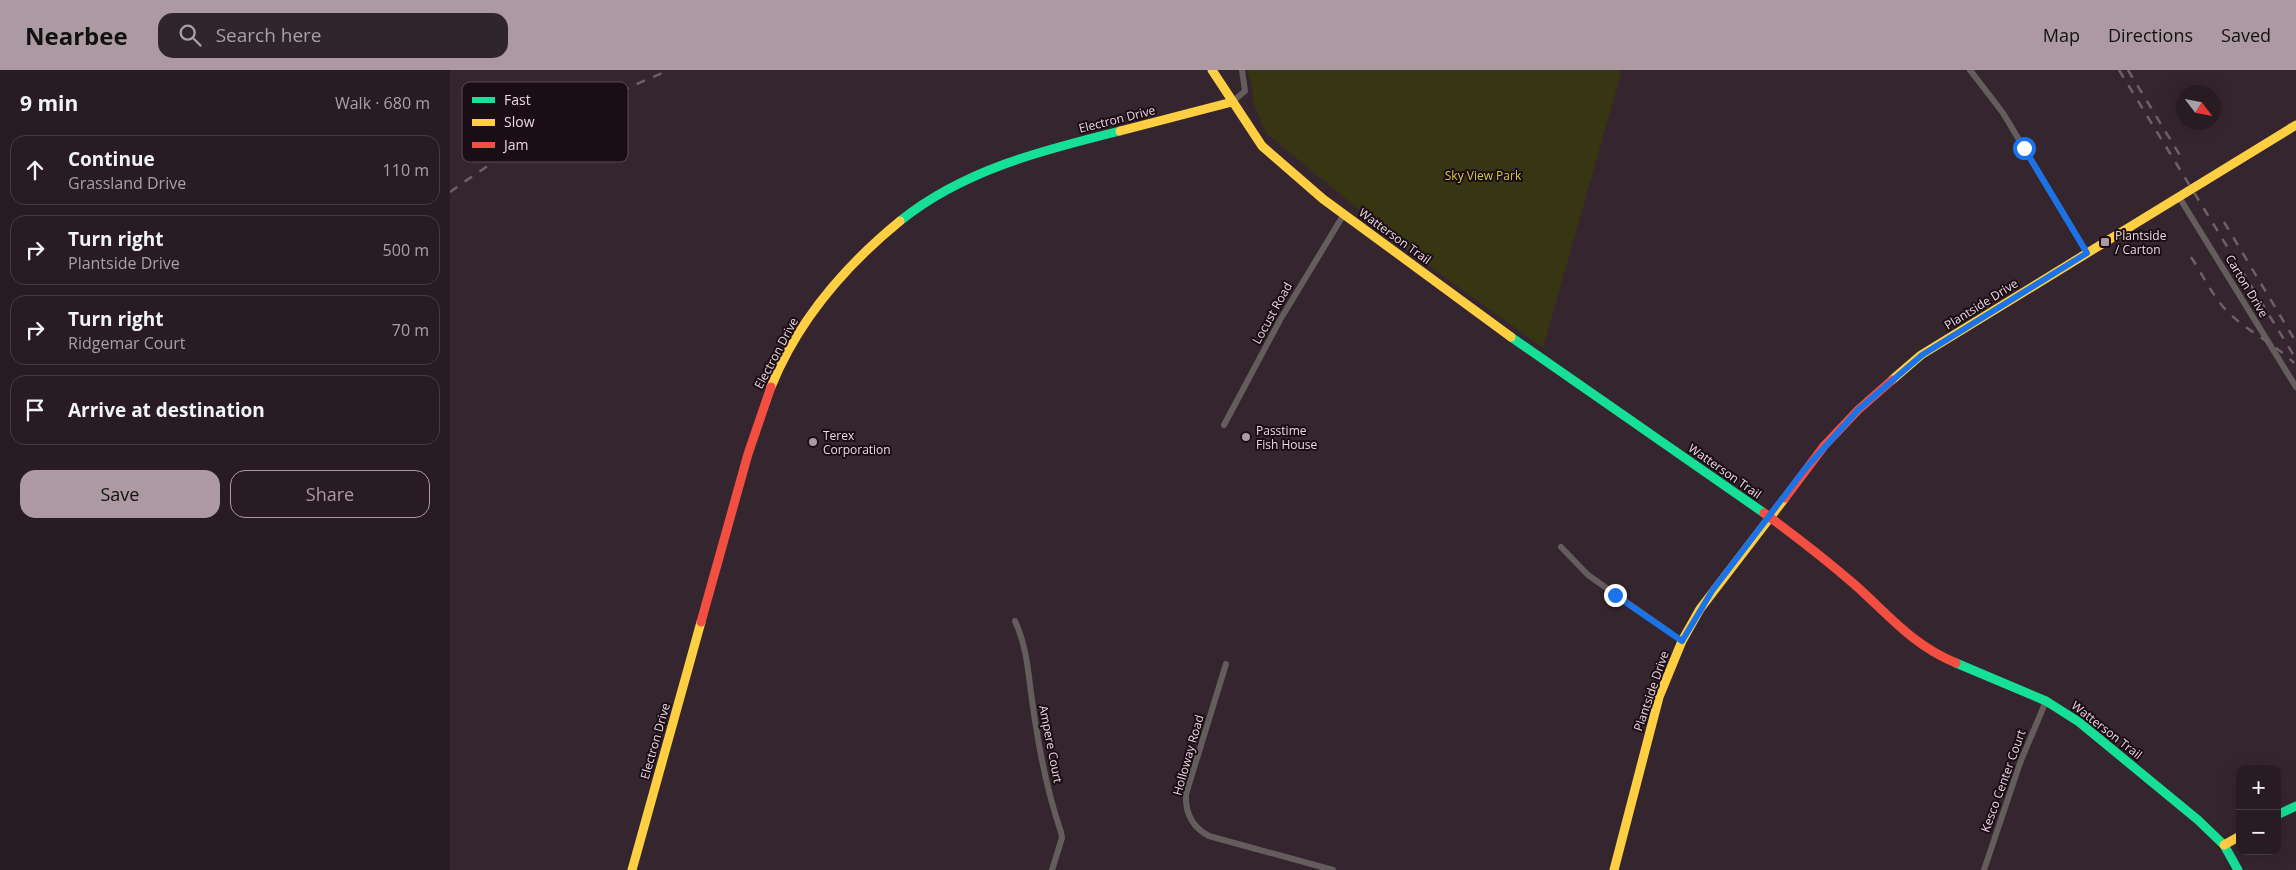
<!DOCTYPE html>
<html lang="en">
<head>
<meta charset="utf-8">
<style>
	:root { --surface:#281c22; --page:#30252a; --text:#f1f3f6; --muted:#a5a1a5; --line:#443a40; --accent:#ac99a2 }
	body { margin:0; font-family:"Open Sans",sans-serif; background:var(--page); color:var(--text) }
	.controls { position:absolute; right:15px; bottom:15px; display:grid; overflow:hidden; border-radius:10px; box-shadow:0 5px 20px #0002 }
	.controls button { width:45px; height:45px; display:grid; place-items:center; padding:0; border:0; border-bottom:1px solid var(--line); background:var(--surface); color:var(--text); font:25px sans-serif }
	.compass { position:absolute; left:1726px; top:15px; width:45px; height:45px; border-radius:50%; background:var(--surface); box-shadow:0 5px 20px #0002; rotate:122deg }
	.stop { position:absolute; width:15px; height:15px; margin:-11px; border:4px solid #1a73e8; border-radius:50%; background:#fff }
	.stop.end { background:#1a73e8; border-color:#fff; box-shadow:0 1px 5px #0008 }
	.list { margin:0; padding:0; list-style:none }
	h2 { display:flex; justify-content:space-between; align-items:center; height:65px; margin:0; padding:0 20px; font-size:21px }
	h2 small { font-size:16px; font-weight:400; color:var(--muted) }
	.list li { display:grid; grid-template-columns:32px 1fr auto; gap:15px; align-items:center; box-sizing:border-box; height:70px; margin:0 10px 10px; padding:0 10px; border:1px solid var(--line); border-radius:15px }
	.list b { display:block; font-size:19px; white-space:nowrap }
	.list p { margin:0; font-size:16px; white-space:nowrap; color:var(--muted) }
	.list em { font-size:16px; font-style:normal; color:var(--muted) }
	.actions { display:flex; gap:10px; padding:15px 20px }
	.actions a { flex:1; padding:11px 0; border:1px solid var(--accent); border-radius:15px; text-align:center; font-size:18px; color:var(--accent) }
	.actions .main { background:var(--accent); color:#111 }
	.icon { flex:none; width:28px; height:28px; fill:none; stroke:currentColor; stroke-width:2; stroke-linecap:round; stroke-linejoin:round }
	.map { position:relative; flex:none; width:1846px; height:800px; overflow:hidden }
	header { display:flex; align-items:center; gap:30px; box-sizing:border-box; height:70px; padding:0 25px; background:var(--accent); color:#111 }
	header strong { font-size:24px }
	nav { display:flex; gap:28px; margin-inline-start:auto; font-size:18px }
	.search { width:350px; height:45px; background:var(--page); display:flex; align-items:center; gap:12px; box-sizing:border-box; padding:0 18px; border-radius:15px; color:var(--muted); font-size:19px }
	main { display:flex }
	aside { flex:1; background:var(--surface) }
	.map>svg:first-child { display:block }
	.green { fill:#383513 }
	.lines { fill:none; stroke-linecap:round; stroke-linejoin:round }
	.street { stroke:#655d5d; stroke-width:6 }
	.fast { stroke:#16e098; stroke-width:9 }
	.slow { stroke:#ffcf43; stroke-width:9 }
	.jam { stroke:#f24e42; stroke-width:9 }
	.rail { stroke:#6c6265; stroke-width:2.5; stroke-dasharray:9 9; stroke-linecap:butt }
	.route { stroke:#1a73e8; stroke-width:6 }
	.poi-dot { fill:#ac99a2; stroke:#1b0d15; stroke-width:2 }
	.labels { text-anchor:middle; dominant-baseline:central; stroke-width:4; stroke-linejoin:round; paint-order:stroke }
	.street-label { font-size:12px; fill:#ecd7e1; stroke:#1b0d15 }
	.park-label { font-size:12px; fill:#cfc946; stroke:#1b0d15 }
	.poi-label { font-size:12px; fill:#ecd7e1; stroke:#1b0d15; text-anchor:start }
	.key { fill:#1b0d15; stroke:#5a4a52; stroke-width:1 }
	.key-label { font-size:14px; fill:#ecd7e1 }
</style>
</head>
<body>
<header>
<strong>Nearbee</strong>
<div class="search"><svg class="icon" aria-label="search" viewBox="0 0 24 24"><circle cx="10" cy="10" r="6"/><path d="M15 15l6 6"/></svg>Search here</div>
<nav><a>Map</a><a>Directions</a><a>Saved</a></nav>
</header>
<main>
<aside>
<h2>9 min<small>Walk · 680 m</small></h2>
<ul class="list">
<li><svg class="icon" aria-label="ahead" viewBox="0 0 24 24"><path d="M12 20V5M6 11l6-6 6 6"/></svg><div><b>Continue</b><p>Grassland Drive</p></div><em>110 m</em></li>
<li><svg class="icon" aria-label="right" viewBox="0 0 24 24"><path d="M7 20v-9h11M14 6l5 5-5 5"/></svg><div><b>Turn right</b><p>Plantside Drive</p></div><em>500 m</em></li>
<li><svg class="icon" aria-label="right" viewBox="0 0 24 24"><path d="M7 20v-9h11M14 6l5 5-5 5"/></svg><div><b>Turn right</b><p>Ridgemar Court</p></div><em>70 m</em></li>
<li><svg class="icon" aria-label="arrive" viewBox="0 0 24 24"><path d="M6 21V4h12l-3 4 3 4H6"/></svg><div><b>Arrive at destination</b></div></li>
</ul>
<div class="actions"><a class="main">Save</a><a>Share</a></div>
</aside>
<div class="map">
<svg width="1846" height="800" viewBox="0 0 1846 800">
	<rect width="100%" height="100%" fill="#35252e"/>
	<path class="green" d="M 797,0 L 1172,0 L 1093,278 L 960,182 L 816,63 L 803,32 L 802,16 Z"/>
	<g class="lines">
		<path class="street" d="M 1520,0 L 1553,43 L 1637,183
			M 782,32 L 795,21 L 792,0
			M 1729,127 L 1846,317
			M 774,355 L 830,250 L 894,144
			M 1111,477 L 1138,505 L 1232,571
			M 565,551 C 577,577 578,602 582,630 C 588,674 596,719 611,762 L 612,768 L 602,800
			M 776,594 L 736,724 C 735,743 742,757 759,766 L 883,800
			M 1534,800 L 1570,693 L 1596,631"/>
		<path class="fast" d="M 450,151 C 513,100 593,80 670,61
			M 1061,267 L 1314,443
			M 1506,593 L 1596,631 L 1629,652 L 1748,750 L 1774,775 L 1788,800
			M 1827,745 L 1846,736"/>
		<path class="slow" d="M 762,0 L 812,76 L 873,129 L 1061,267
			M 670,61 L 782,32
			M 1442,310 L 1471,285 L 1846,55
			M 321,317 C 348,250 395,196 450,151
			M 1774,775 L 1790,766
			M 182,800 L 251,552
			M 1164,800 L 1209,627 L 1232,571 L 1250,539 L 1335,428"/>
		<path class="jam" d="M 1335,428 L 1374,376 L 1408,340 L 1442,310
			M 1314,443 C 1344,465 1375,489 1404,514 C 1438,544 1462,575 1506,593
			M 251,552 L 298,384 L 321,317"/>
		<path class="rail" d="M 1669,0 L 1846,289
			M 1678,0 L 1731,87
			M 0,122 C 68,73 142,31 220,0
			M 1774,152 L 1846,272
			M 1741,187 C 1753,205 1763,227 1778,242 C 1798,262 1824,273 1844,293"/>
	</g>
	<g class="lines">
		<path class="route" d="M 1165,525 L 1232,571 L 1262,521 L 1355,399 L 1408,340 L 1472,285 L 1637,183 L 1574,78"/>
	</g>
	<g class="poi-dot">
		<rect x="1650" y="167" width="10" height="10" rx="2.5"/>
		<circle cx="796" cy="367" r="5"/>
		<circle cx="363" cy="372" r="5"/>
	</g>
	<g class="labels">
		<g class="street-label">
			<text transform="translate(667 49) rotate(-14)">Electron Drive</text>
			<text transform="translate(945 166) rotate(36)">Watterson Trail</text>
			<text transform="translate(1797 216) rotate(59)">Carton Drive</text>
			<text transform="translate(1531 234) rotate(-32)">Plantside Drive</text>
			<text transform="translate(822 243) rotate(-61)">Locust Road</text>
			<text transform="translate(326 283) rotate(-62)">Electron Drive</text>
			<text transform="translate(1275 401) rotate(35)">Watterson Trail</text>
			<text transform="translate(1201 621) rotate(-71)">Plantside Drive</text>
			<text transform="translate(1657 660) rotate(38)">Watterson Trail</text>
			<text transform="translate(205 671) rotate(-74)">Electron Drive</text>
			<text transform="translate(601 674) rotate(79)">Ampere Court</text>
			<text transform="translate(738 685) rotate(-74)">Holloway Road</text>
			<text transform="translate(1553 711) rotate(-70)">Kesco Center Court</text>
		</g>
		<g class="park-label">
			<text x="1033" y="105">Sky View Park</text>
		</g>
		<g class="poi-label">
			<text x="1665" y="165">Plantside<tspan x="1665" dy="14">/ Carton</tspan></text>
			<text x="806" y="360">Passtime<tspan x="806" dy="14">Fish House</tspan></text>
			<text x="373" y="365">Terex<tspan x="373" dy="14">Corporation</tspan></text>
		</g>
	</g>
	<rect x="12" y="12" width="166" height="80" rx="8" class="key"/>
	<rect x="22" y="27" width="23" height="6" fill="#16e098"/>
	<rect x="22" y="49" width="23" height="7" fill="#ffcf43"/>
	<rect x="22" y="72" width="23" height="6" fill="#f24e42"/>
	<g class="key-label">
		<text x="54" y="35">Fast</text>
		<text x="54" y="57">Slow</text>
		<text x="54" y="80">Jam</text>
	</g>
</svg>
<div class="controls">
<button>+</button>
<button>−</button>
</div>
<svg class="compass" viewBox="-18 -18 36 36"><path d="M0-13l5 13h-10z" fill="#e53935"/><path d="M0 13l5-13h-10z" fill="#a5a1a5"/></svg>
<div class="stop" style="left:1574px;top:78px"></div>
<div class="stop end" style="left:1165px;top:525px"></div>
</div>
</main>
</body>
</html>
